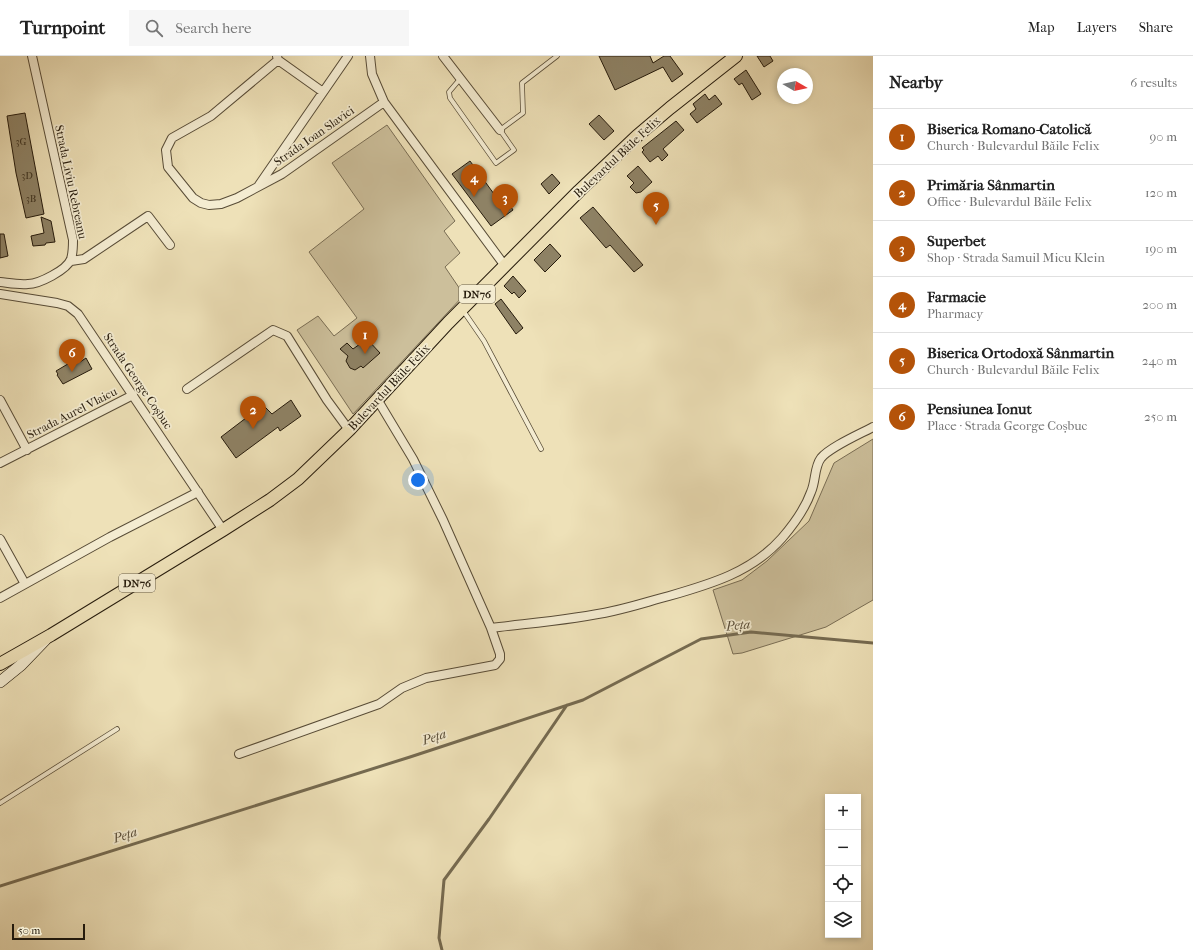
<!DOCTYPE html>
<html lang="en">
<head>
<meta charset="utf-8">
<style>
	:root { --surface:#fff; --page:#f6f6f6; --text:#222; --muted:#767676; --line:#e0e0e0; --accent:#b45309 }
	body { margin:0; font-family:"IM FELL French Canon",serif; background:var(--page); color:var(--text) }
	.controls { position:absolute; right:12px; bottom:12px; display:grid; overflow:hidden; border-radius:0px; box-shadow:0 2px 6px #0003 }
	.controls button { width:36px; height:36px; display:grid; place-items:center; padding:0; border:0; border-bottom:1px solid var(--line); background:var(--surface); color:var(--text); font:20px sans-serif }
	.compass { position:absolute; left:777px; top:12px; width:36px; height:36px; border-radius:50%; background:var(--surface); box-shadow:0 2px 6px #0003; rotate:99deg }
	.scale { position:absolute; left:12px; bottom:10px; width:73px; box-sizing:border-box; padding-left:4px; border:2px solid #261b0c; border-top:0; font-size:11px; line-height:14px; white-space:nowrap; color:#261b0c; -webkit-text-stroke:3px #f4ecd1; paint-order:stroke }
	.you { position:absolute; left:418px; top:424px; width:14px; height:14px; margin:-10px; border:3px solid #fff; border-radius:50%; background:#1a73e8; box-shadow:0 0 0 6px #1a73e833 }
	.badge { display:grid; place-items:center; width:26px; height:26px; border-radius:50%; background:var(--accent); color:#fff; font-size:13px; font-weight:700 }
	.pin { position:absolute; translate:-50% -33px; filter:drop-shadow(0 1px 2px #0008) }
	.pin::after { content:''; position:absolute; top:21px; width:14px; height:12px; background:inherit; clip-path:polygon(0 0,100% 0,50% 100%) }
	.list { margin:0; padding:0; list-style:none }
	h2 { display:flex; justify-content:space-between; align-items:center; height:52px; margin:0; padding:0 16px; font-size:17px }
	h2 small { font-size:13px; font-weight:400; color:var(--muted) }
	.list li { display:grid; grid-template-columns:26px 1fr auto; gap:12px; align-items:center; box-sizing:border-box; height:56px; padding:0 16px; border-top:1px solid var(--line) }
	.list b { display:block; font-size:15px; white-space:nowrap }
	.list p { margin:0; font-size:13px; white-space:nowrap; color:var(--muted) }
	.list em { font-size:13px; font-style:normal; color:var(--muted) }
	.icon { flex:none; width:22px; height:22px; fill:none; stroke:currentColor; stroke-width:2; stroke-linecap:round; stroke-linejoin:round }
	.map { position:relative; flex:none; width:873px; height:894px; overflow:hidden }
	header { display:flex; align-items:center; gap:24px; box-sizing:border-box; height:56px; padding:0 20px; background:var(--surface); border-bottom:1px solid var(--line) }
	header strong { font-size:19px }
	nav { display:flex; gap:22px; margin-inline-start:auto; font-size:14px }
	.search { width:280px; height:36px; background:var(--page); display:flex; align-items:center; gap:10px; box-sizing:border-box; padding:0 14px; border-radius:0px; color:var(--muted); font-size:15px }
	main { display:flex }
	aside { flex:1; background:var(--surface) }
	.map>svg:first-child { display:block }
	.green { fill:#ccbf9b; stroke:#796d54 }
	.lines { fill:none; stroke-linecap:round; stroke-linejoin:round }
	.stream { stroke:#756a50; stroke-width:3 }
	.building { fill:#8e8265; stroke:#261b0c }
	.service-casing { stroke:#584c37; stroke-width:5.5 }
	.minor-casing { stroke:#584c37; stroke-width:10 }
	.secondary-casing { stroke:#261b0c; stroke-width:12 }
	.primary-casing { stroke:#261b0c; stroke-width:14 }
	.service { stroke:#f4ecd1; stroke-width:4 }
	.minor { stroke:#f4ecd1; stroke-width:8 }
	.secondary { stroke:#f4ecd1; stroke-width:11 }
	.primary { stroke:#eee1b8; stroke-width:12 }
	.labels { text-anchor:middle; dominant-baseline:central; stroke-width:3.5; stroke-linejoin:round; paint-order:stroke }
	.number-label { font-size:10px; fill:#403522 }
	.shield { fill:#f4ecd1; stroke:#645a47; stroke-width:1 }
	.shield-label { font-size:11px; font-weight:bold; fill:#261b0c }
	.street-label { font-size:12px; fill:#261b0c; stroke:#f4ecd1 }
	.water-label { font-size:13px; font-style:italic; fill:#5b4f3a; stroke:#f4ecd1 }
</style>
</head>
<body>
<header>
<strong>Turnpoint</strong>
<div class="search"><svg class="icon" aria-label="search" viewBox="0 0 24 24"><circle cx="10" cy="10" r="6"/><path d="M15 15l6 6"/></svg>Search here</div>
<nav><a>Map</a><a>Layers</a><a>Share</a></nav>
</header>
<main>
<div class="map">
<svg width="873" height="894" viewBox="0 0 873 894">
	<rect width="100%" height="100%" fill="#eee1b8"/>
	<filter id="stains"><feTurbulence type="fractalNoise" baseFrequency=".005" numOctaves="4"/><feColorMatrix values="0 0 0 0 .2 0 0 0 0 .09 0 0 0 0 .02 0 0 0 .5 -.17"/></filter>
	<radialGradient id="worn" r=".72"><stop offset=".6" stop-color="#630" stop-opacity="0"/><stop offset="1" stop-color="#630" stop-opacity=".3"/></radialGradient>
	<path class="green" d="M 387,69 L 455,165 L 444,175 L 460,197 L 445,211 L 464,239 L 353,358 L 297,274 L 318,260 L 334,280 L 357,262 L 309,196 L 364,153 L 332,107 Z
		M 873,383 L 873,544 L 826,571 L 742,597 L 733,598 L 713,534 L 742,524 L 767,505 L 809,465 L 834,407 Z"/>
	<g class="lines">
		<path class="stream" d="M 0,830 L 410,701 L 583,644 L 701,583 L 751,576 L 873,587
			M 442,894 L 439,882 L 444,824 L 489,763 L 567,649"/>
	</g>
	<path class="building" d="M 599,0 L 650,0 L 653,7 L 664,0 L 670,0 L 683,18 L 672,26 L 663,11 L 615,34 Z
		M 757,0 L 770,0 L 773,5 L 764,11 Z
		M 746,14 L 761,38 L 752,44 L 742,27 L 739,29 L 734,23 Z
		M 705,38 L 709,44 L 715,39 L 722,48 L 697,67 L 690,58 L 696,53 L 693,48 Z
		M 25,57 L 44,158 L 26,162 L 16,117 L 7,60 Z
		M 599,59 L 614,75 L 604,84 L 589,68 Z
		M 676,65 L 684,74 L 663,93 L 668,99 L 662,105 L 658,100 L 650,106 L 642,96 L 644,94 L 642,92 Z
		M 470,105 L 494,138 L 500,134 L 513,154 L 491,170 L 452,118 Z
		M 638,110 L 652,126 L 641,136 L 636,137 L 630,131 L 634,127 L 627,120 Z
		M 552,118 L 560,127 L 549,138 L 541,128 Z
		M 593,151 L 643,209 L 634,216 L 610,189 L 606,192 L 580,162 Z
		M 41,161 L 51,165 L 55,186 L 46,187 L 45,189 L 33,190 L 31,180 L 44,177 Z
		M 0,178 L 4,178 L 8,200 L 0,202 Z
		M 550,188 L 561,200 L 545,216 L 534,204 Z
		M 513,220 L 526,235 L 519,242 L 514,236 L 512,238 L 504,230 Z
		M 501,243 L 523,272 L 516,278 L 495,248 Z
		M 367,283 L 380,297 L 363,312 L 361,310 L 355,314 L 350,312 L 346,305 L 348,300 L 340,293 L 347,287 L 353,293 Z
		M 78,302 L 80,306 L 86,302 L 92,313 L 63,328 L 57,319 L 58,318 L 56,315 Z
		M 291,344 L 301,360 L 280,375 L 278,371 L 236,402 L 221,381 L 263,349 L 272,358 Z"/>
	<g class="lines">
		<defs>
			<path id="service" d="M 460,23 L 449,36 L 450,42 L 496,107 L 514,94 L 500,74 L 523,57 L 522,27 L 557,0
				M 462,253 L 484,285 L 541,393
				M 0,747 L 117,673"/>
			<path id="minor" d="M 277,0 L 278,4 L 323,36
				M 370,0 L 372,18 L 384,46 L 505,210
				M 443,0 L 500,74
				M 278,4 L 211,60 L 172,82 L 166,94 L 168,111 L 193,142 L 201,147 L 209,149 L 221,148 L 237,142 L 282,118 L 384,46
				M 259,129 L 348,0
				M 71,205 L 84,203 L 148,160 L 170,189
				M 0,226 C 9,227 19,229 28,228 C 39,228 67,214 71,203 C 73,197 73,191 73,184 L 32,0
				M 0,238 L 57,247 L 68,250 L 78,258 L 223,474
				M 187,333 L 273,274 L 287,280 L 327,344 L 349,374
				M 0,344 L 27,394
				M 0,407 L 133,339
				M 0,483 L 25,528
				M 0,542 L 110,481 L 198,436
				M 491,572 C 531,567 573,564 613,555 C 632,551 650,545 669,540 C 711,528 752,516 782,482 C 794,468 805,453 811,436 C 816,425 814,411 821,402 C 830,391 860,378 873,371
				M 239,698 L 379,648 L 402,632 L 426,622 L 495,609 L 500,603 L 500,598 L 491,572 L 443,464 L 413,403 L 377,343"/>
			<path id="secondary" d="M 0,626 L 21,609 L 45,584"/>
			<path id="primary" d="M 0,608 L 51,579 L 223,474 L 270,444 L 298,423 L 349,374 L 448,267 L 579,135 L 637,80 L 670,52 L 736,0"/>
		</defs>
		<use href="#service" class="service-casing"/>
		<use href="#minor" class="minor-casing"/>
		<use href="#secondary" class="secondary-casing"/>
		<use href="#primary" class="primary-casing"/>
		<use href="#service" class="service"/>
		<use href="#minor" class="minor"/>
		<use href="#secondary" class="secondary"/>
		<use href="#primary" class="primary"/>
	</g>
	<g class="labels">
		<g class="number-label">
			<text x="21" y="86">3G</text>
			<text x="27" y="120">3D</text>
			<text x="31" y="143">3B</text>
		</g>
		<g class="shield">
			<rect x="459" y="229" width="36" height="18" rx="3"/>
			<rect x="119" y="518" width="36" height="18" rx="3"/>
		</g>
		<g class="shield-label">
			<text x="477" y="238">DN76</text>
			<text x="137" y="527">DN76</text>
		</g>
		<g class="street-label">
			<text transform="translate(314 80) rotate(-35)">Strada Ioan Slavici</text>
			<text transform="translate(617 101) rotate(-43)">Bulevardul Băile Felix</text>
			<text transform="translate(71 126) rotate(78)">Strada Liviu Rebreanu</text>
			<text transform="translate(138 325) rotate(56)">Strada George Coșbuc</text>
			<text transform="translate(389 331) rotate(-47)">Bulevardul Băile Felix</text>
			<text transform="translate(72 357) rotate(-27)">Strada Aurel Vlaicu</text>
		</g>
		<g class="water-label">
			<text transform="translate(738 569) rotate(-6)">Peța</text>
			<text transform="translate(434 681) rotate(-18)">Peța</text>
			<text transform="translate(125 779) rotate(-18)">Peța</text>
		</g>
	</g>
	<rect width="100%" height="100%" filter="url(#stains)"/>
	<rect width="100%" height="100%" fill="url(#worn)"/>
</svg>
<div class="controls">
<button>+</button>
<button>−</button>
<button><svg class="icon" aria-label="locate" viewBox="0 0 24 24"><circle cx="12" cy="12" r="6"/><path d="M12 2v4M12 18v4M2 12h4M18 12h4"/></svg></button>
<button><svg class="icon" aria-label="layers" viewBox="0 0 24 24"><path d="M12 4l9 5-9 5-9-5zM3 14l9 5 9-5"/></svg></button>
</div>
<svg class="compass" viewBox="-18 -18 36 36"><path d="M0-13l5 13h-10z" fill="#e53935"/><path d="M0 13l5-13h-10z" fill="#767676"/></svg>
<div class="scale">50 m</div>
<div class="you"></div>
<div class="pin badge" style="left:365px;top:298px">1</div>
<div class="pin badge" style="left:253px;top:373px">2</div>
<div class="pin badge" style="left:505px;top:161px">3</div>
<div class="pin badge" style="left:474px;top:141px">4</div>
<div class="pin badge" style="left:656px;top:169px">5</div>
<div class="pin badge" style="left:72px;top:316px">6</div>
</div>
<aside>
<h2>Nearby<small>6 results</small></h2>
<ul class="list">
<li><span class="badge">1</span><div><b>Biserica Romano-Catolică</b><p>Church · Bulevardul Băile Felix</p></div><em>90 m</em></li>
<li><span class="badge">2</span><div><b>Primăria Sânmartin</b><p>Office · Bulevardul Băile Felix</p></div><em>120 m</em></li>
<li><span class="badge">3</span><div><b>Superbet</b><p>Shop · Strada Samuil Micu Klein</p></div><em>190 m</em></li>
<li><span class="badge">4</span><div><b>Farmacie</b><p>Pharmacy</p></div><em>200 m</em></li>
<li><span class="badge">5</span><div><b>Biserica Ortodoxă Sânmartin</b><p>Church · Bulevardul Băile Felix</p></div><em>240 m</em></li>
<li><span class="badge">6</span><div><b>Pensiunea Ionut</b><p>Place · Strada George Coșbuc</p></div><em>250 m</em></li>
</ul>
</aside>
</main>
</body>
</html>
